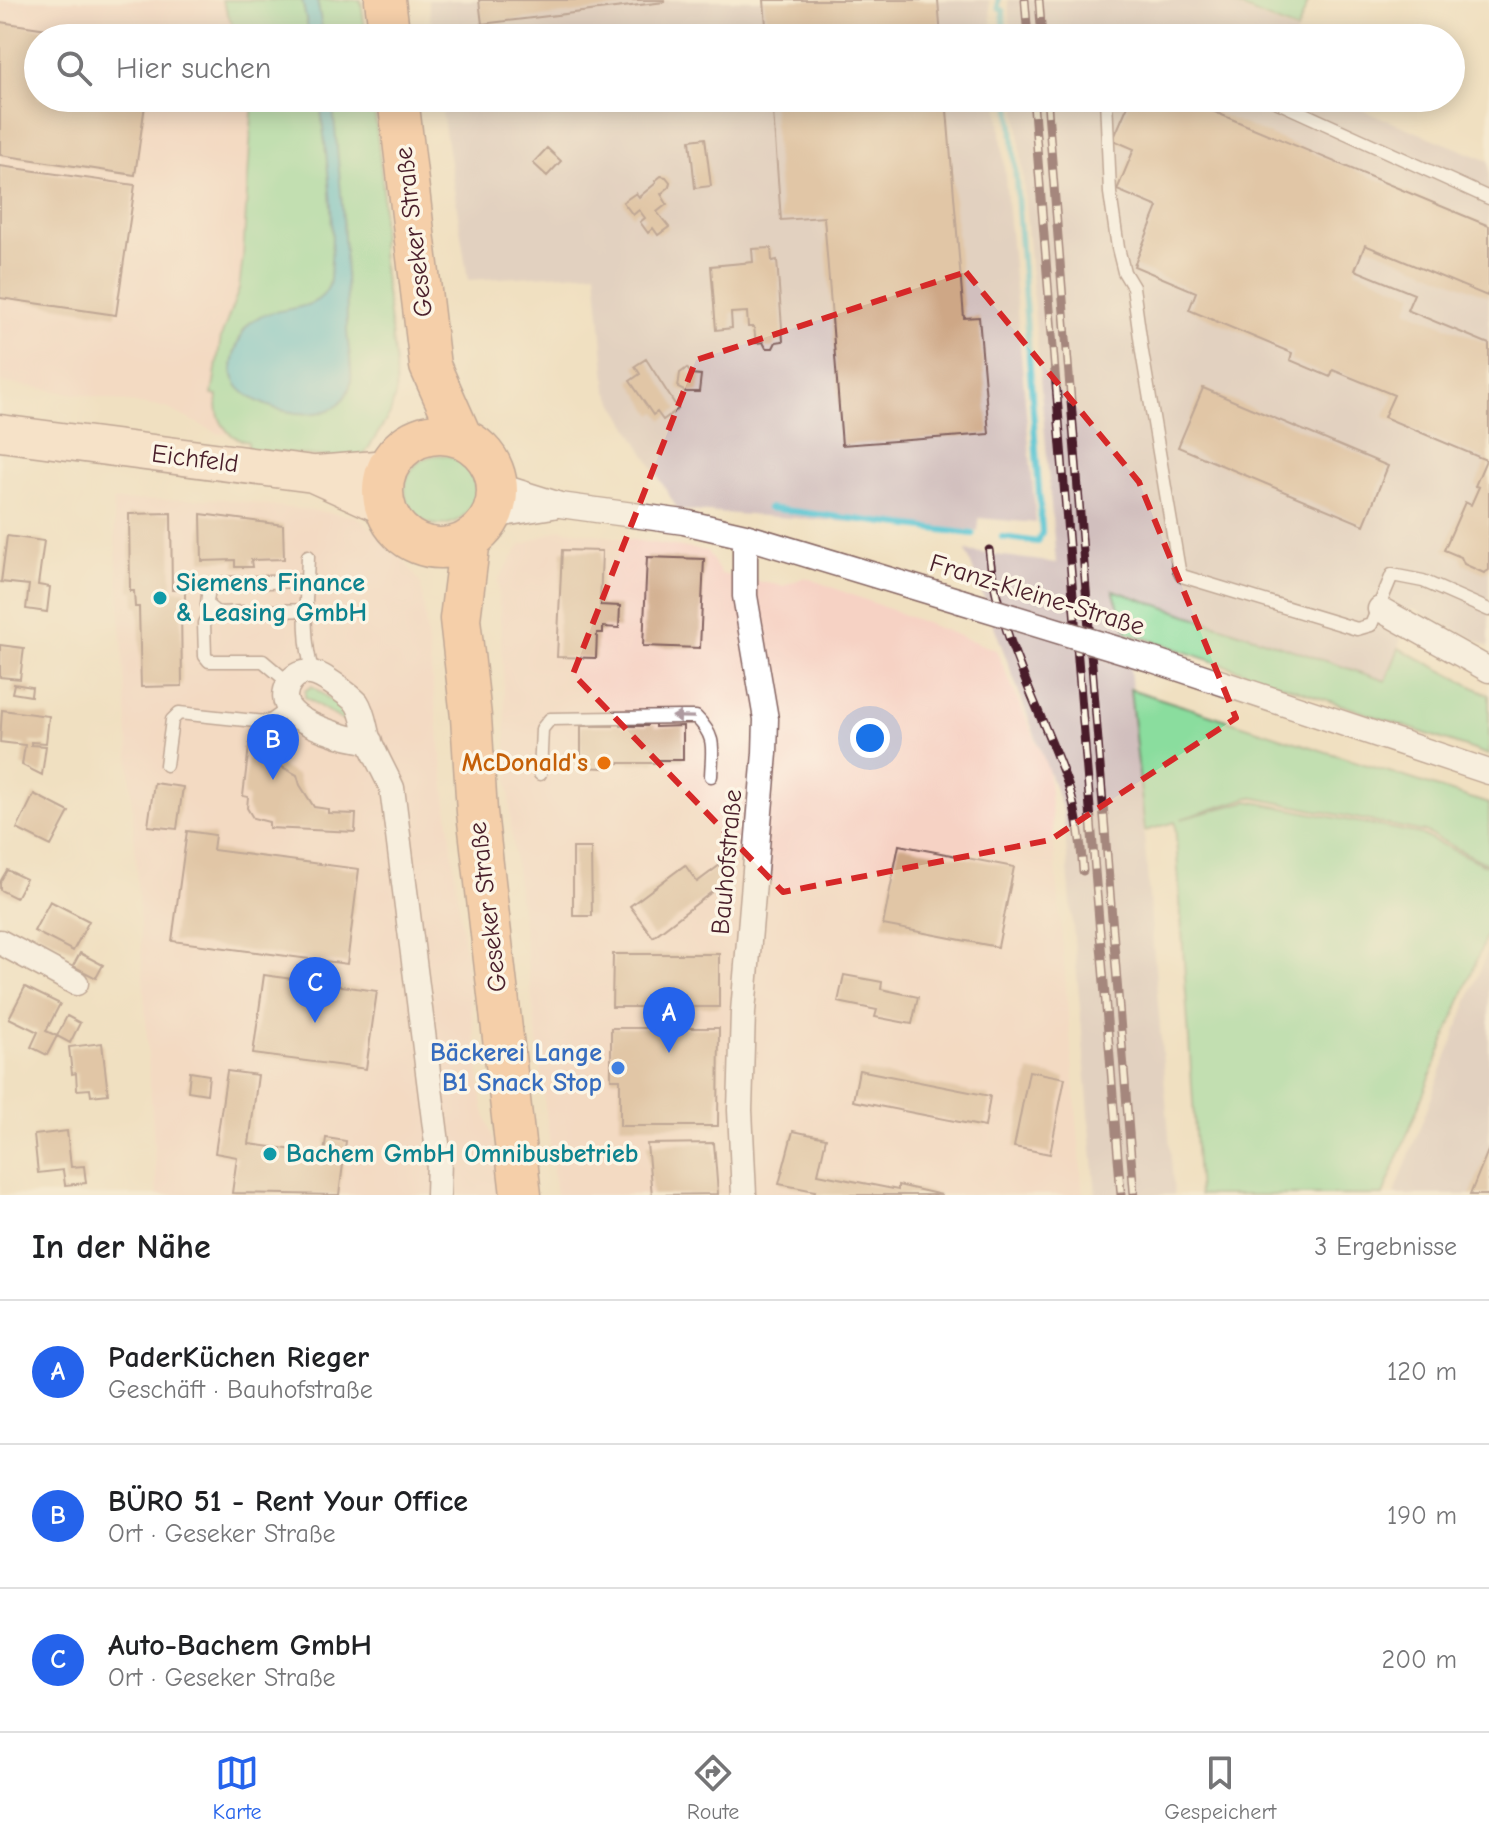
<!DOCTYPE html>
<html lang="de">
<head>
<meta charset="utf-8">
<style>
	:root { --surface:#fff; --page:#f6f6f6; --text:#202124; --muted:#757577; --line:#e0e0e0; --accent:#2563eb }
	body { margin:0; font-family:"Comic Neue",sans-serif; background:var(--page); color:var(--text) }
	.you { position:absolute; left:870px; top:738px; width:28px; height:28px; margin:-20px; border:6px solid #fff; border-radius:50%; background:#1a73e8; box-shadow:0 0 0 12px #1a73e833 }
	.badge { display:grid; place-items:center; width:52px; height:52px; border-radius:50%; background:var(--accent); color:#fff; font-size:26px; font-weight:700 }
	.pin { position:absolute; translate:-50% -66px; filter:drop-shadow(0 2px 4px #0008) }
	.pin::after { content:''; position:absolute; top:42px; width:28px; height:24px; background:inherit; clip-path:polygon(0 0,100% 0,50% 100%) }
	.list { margin:0; padding:0; list-style:none }
	h2 { display:flex; justify-content:space-between; align-items:center; height:104px; margin:0; padding:0 32px; font-size:34px }
	h2 small { font-size:26px; font-weight:400; color:var(--muted) }
	.list li { display:grid; grid-template-columns:52px 1fr auto; gap:24px; align-items:center; box-sizing:border-box; height:144px; padding:0 32px; border-top:2px solid var(--line) }
	.list b { display:block; font-size:30px; white-space:nowrap }
	.list p { margin:0; font-size:26px; white-space:nowrap; color:var(--muted) }
	.list em { font-size:26px; font-style:normal; color:var(--muted) }
	.icon { flex:none; width:44px; height:44px; fill:none; stroke:currentColor; stroke-width:2; stroke-linecap:round; stroke-linejoin:round }
	.map { position:relative; flex:none; width:1489px; height:1195px; overflow:hidden }
	.search { position:absolute; background:var(--surface); box-shadow:0 4px 20px #0003; left:24px; right:24px; top:24px; height:88px; display:flex; align-items:center; gap:20px; box-sizing:border-box; padding:0 28px; border-radius:44px; color:var(--muted); font-size:30px }
	.sheet { height:536px; background:var(--surface) }
	nav { display:flex; justify-content:space-around; align-items:center; box-sizing:border-box; height:112px; border-top:2px solid var(--line); background:var(--surface); font-size:22px; color:var(--muted) }
	nav a { display:grid; justify-items:center; gap:4px }
	nav .on { color:var(--accent) }
	.map>svg:first-child { display:block }
	.built { fill:#f6d2c4 }
	.industrial { fill:#d1bfbe }
	.green { fill:#8add9e; stroke:#6a7e64; stroke-width:2 }
	.water { fill:#59c5d3; stroke:#52727f; stroke-width:2 }
	.lines { fill:none; stroke-linecap:round; stroke-linejoin:round }
	.stream { stroke:#59c5d3; stroke-width:6 }
	.building { fill:#cea786 }
	.service-casing { stroke:#846360; stroke-width:15 }
	.minor-casing { stroke:#846360; stroke-width:27 }
	.secondary-casing { stroke:#846360; stroke-width:39 }
	.primary-casing { stroke:#846360; stroke-width:43 }
	.service { stroke:#fff; stroke-width:12 }
	.minor { stroke:#fff; stroke-width:24 }
	.secondary { stroke:#fde4d1; stroke-width:36 }
	.primary { stroke:#fbbb8c; stroke-width:40 }
	.rail-casing { stroke:#4a1f2b; stroke-width:9 }
	.rail { stroke:#fcf5e5; stroke-width:6; stroke-dasharray:18; stroke-linecap:butt }
	.minor-bridge-casing { stroke:#846360; stroke-width:27; stroke-linecap:butt }
	.minor-bridge { stroke:#fff; stroke-width:24 }
	.oneway { fill:#ae9aa0 }
	.marked { fill:none; stroke:#d62828; stroke-width:6; stroke-dasharray:16 10; stroke-linejoin:round }
	.culture-dot { fill:#0f9aa8; stroke:#fcf5e5; stroke-width:3 }
	.food-dot { fill:#e8710a; stroke:#fcf5e5; stroke-width:3 }
	.shop-dot { fill:#3f7fe0; stroke:#fcf5e5; stroke-width:3 }
	.labels { text-anchor:middle; dominant-baseline:central; stroke-width:7; stroke-linejoin:round; paint-order:stroke }
	.street-label { font-size:26px; fill:#4a1f2b; stroke:#fcf5e5 }
	.culture-label { font-size:26px; font-weight:bold; fill:#0d838f; stroke:#fcf5e5; text-anchor:start }
	.food-label { font-size:26px; font-weight:bold; fill:#c56008; stroke:#fcf5e5; text-anchor:end }
	.shop-label { font-size:26px; font-weight:bold; fill:#366cbe; stroke:#fcf5e5; text-anchor:end }
</style>
</head>
<body>
<div class="map">
<svg width="1489" height="1195" viewBox="0 0 1489 1195">
	<rect width="100%" height="100%" fill="#fcf5e5"/>
	<filter id="ink" filterUnits="userSpaceOnUse"><feTurbulence type="fractalNoise" baseFrequency=".0125" numOctaves="2"/><feDisplacementMap in="SourceGraphic" scale="16" xChannelSelector="R" yChannelSelector="G"/><feConvolveMatrix kernelMatrix="1 2 1 2 8 2 1 2 1" color-interpolation-filters="sRGB"/></filter>
	<filter id="wash" filterUnits="userSpaceOnUse"><feTurbulence type="fractalNoise" baseFrequency=".006" numOctaves="4" result="noise"/><feDisplacementMap in="SourceGraphic" scale="32" xChannelSelector="R" yChannelSelector="G"/><feGaussianBlur stdDeviation="1.8" result="paint"/><feColorMatrix in="noise" values="0 0 0 0 0 0 0 0 0 0 0 0 0 0 0 0 0 1.4 0 .05"/><feComposite in="paint" operator="in"/></filter>
	<g filter="url(#wash)">
		<rect width="100%" height="100%" fill="#f0e0c1"/>
		<path class="built" d="M 0,0 L 339,0 L 343,38 L 38,38 L 38,98 L 351,98 L 334,433 L 219,434 L 167,408 L 0,382 Z
			M 221,499 L 356,516 L 394,546 L 421,584 L 483,1108 L 497,1150 L 502,1195 L 157,1195 L 113,501 Z
			M 560,529 L 707,551 L 721,574 L 783,586 L 805,577 L 996,650 L 1048,768 L 1083,1195 L 556,1195 L 511,828 L 498,580 L 521,545 Z"/>
		<path class="industrial" d="M 428,0 L 989,0 L 993,38 L 433,38 Z
			M 1008,0 L 1219,0 L 1297,33 L 1295,38 L 1011,38 Z
			M 440,98 L 998,98 L 1036,523 L 979,518 L 978,531 L 678,510 L 607,390 L 596,272 L 468,280 Z
			M 1016,98 L 1333,98 L 1489,161 L 1489,647 L 1412,608 L 1386,682 L 1114,590 L 1127,632 L 1174,1195 L 1096,1195 L 1063,810 L 966,551 L 1056,563 Z
			M 1489,946 L 1489,1195 L 1394,1195 Z"/>
		<path class="green" d="M 222,0 L 361,0 L 366,38 L 238,38 Z
			M 1224,0 L 1309,0 L 1297,31 Z
			M 253,98 L 373,98 L 383,189 L 381,253 L 395,362 L 396,392 L 390,414 L 361,460 L 248,450 L 248,442 C 226,438 214,417 218,396 L 212,395 L 221,337 L 239,289 L 243,257 Z
			M405 490a35 35 0 1 1 70 0a35 35 0 1 1-70 0Z
			M 1113,590 L 1386,681 L 1399,648 L 1489,695 L 1489,755 L 1127,632 Z
			M 312,686 L 348,713 L 350,721 L 343,721 L 305,697 L 305,691 Z
			M 1130,689 L 1489,804 L 1489,865 L 1425,832 L 1250,797 L 1181,819 L 1248,801 L 1420,834 L 1489,867 L 1489,929 L 1383,1195 L 1199,1195 L 1175,822 L 1145,831 Z"/>
		<path class="water" d="M 302,0 L 317,0 L 324,38 L 310,38 Z
			M 320,98 L 332,98 C 340,175 347,251 347,328 C 347,345 353,365 351,382 C 350,389 345,398 340,403 C 318,426 245,408 234,379 C 228,365 237,345 243,332 C 259,299 316,321 329,285 C 331,278 330,268 331,261 C 335,207 325,152 320,98 Z"/>
		<g class="lines">
			<path class="stream" d="M 998,0 L 998,8 L 1003,11 L 1005,38
				M 768,508 L 973,534
				M 1002,537 L 1038,542 L 1042,532 L 1010,98"/>
		</g>
		<g id="blocks">
			<path class="building" d="M 479,0 L 664,0 L 664,2 L 482,24 Z
				M 764,0 L 938,0 L 941,38 L 767,38 Z
				M 0,22 L 94,36 L 38,38 L 38,98 L 146,98 L 135,175 L 0,155 Z
				M 700,31 L 700,38 L 675,38 L 675,33 Z
				M 679,98 L 704,98 L 704,103 L 680,104 Z
				M 772,98 L 946,98 L 964,318 L 979,317 L 989,434 L 842,445 L 824,217 L 781,220 Z
				M 1131,98 L 1181,98 L 1489,226 L 1489,290 L 1487,296 L 1365,245 L 1355,270 L 1414,294 L 1407,310 L 1489,344 L 1489,570 L 1484,573 L 1464,564 L 1461,557 L 1444,550 L 1465,502 L 1471,505 L 1479,487 L 1475,486 L 1486,460 L 1384,417 L 1394,395 L 1333,370 L 1330,377 L 1290,360 L 1292,353 L 1189,310 L 1196,292 L 1134,266 L 1158,207 L 1117,190 L 1134,149 L 1113,140 Z
				M 705,138 L 711,186 L 695,188 L 690,140 Z
				M 547,148 L 561,161 L 547,176 L 533,163 Z
				M 0,166 L 135,185 L 116,315 L 0,298 Z
				M 661,176 L 666,177 L 670,182 L 669,187 L 661,194 L 667,204 L 657,212 L 669,227 L 658,235 L 653,228 L 648,233 L 640,222 L 645,218 L 639,210 L 633,215 L 623,202 L 636,193 L 639,197 L 656,183 L 655,181 Z
				M 771,248 L 772,261 L 777,260 L 783,341 L 776,342 L 773,348 L 766,348 L 763,342 L 756,343 L 754,327 L 748,327 L 747,312 L 731,313 L 732,328 L 716,330 L 711,266 L 753,262 L 752,249 Z
				M 646,359 L 678,409 L 663,420 L 657,412 L 653,415 L 630,381 L 640,374 L 635,366 Z
				M 687,368 L 691,374 L 701,375 L 699,392 L 686,392 L 678,388 L 680,373 Z
				M 1203,388 L 1388,466 L 1364,525 L 1178,447 Z
				M 171,513 L 172,590 L 185,590 L 185,604 L 181,605 L 182,686 L 141,687 L 139,607 L 135,607 L 134,591 L 130,591 L 129,514 Z
				M 201,514 L 283,525 L 284,559 L 251,560 L 252,567 L 235,567 L 235,560 L 202,561 Z
				M 7,536 L 44,541 L 38,585 L 50,587 L 47,612 L 26,609 L 29,585 L 1,582 Z
				M 562,550 L 602,551 L 600,605 L 620,606 L 619,628 L 603,627 L 603,633 L 597,633 L 596,658 L 557,657 Z
				M 647,557 L 704,559 L 700,648 L 643,646 Z
				M 0,645 L 24,648 L 20,679 L 0,677 Z
				M 14,684 L 32,687 L 31,696 L 12,693 Z
				M 2,710 L 49,716 L 46,743 L 31,742 L 31,745 L 46,746 L 42,775 L 22,765 L 25,745 L 0,742 Z
				M 613,724 L 621,724 L 621,726 L 647,726 L 647,724 L 655,724 L 655,727 L 683,726 L 683,760 L 656,760 L 656,763 L 604,763 L 604,768 L 581,767 L 581,726 L 613,726 Z
				M 251,730 L 269,732 L 271,761 L 297,775 L 300,785 L 314,807 L 328,809 L 328,813 L 356,814 L 355,832 L 269,828 L 269,822 L 253,818 L 247,808 L 248,797 L 243,796 Z
				M 154,783 L 183,787 L 177,829 L 148,826 Z
				M 34,794 L 69,812 L 51,846 L 17,829 Z
				M 187,831 L 215,835 L 213,850 L 359,869 L 347,964 L 172,941 Z
				M 899,845 L 1014,867 L 998,947 L 883,925 Z
				M 573,848 L 591,848 L 592,916 L 573,916 Z
				M 685,865 L 697,882 L 720,865 L 730,878 L 653,937 L 630,906 Z
				M 7,870 L 26,879 L 16,898 L 0,890 L 0,882 Z
				M 50,901 L 89,921 L 73,951 L 34,931 Z
				M 80,953 L 103,965 L 96,978 L 73,966 Z
				M 613,954 L 719,954 L 719,1007 L 612,1007 Z
				M 264,975 L 377,991 L 366,1069 L 253,1054 Z
				M 844,975 L 882,982 L 881,989 L 918,997 L 912,1024 L 875,1017 L 877,1010 L 838,1002 Z
				M 25,987 L 60,1004 L 46,1031 L 57,1036 L 47,1055 L 31,1047 L 38,1032 L 9,1018 Z
				M 67,1016 L 80,1023 L 70,1043 L 57,1036 Z
				M 611,1028 L 719,1028 L 718,1126 L 620,1126 L 620,1079 L 611,1079 Z
				M 102,1043 L 108,1094 L 91,1096 L 90,1089 L 77,1090 L 76,1073 L 72,1074 L 69,1047 Z
				M 859,1070 L 990,1096 L 985,1127 L 853,1101 Z
				M 227,1071 L 258,1075 L 249,1144 L 324,1154 L 326,1138 L 346,1141 L 339,1195 L 232,1193 L 237,1157 L 215,1153 Z
				M 1029,1071 L 1065,1078 L 1050,1154 L 1014,1147 Z
				M 190,1072 L 209,1075 L 207,1094 L 188,1091 Z
				M 67,1131 L 71,1167 L 84,1166 L 86,1183 L 65,1185 L 63,1170 L 38,1173 L 34,1135 Z
				M 793,1131 L 826,1138 L 818,1174 L 898,1190 L 898,1185 L 942,1195 L 814,1195 L 815,1191 L 779,1184 Z
				M 714,1143 L 718,1194 L 652,1195 L 647,1144 Z
				M 1489,1148 L 1489,1195 L 1470,1195 Z"/>
		</g>
	</g>
	<g filter="url(#ink)">
		<use href="#blocks" fill-opacity="0" stroke="#846360" stroke-width="2"/>
		<g class="lines">
			<defs>
				<path id="service" d="M 1106,98 L 1110,193 L 1118,248 L 1124,272 L 1133,287 L 1142,352 L 1179,570 L 1182,576 L 1357,629 L 1371,625 L 1392,575 L 1423,581 L 1489,610
					M 1269,98 L 1489,198
					M 308,556 C 307,594 301,636 313,673
					M 307,610 L 217,613 L 207,605 C 208,594 207,586 220,583 L 307,581
					M 211,611 L 204,623 L 205,656 L 209,661 L 263,661 L 289,683
					M 166,765 L 172,720 L 179,713 L 265,722 L 272,720 L 289,708
					M 540,774 L 542,729 L 550,719 L 683,717 L 696,717 C 717,738 712,748 711,776"/>
				<path id="minor" d="M 496,485 L 560,505 L 684,522 L 745,536 L 960,601
					M 491,516 L 553,506
					M 1380,609 L 1489,670
					M 1153,660 L 1489,772
					M 370,741 C 349,740 297,725 287,705 C 280,690 294,669 311,673 C 321,674 330,682 338,687 C 343,692 352,697 357,703 C 363,712 365,728 368,738 C 375,755 384,771 392,788 L 439,1159 L 438,1195
					M 0,942 L 76,983
					M 744,1195 L 740,1110 L 743,1012 L 765,753 L 766,719 L 745,596 L 745,536"/>
				<path id="secondary" d="M 0,433 L 313,474 L 384,506
					M 317,474 L 387,468"/>
				<path id="primary" d="M 385,0 L 390,38
					M 398,98 L 430,366 L 462,438
					M383 491a57 57 0 1 1 114 0a57 57 0 1 1-114 0Z
					M 470,539 L 460,619 L 471,717 L 477,812 L 521,1195"/>
			</defs>
			<use href="#service" class="service-casing"/>
			<use href="#minor" class="minor-casing"/>
			<use href="#secondary" class="secondary-casing"/>
			<use href="#primary" class="primary-casing"/>
			<use href="#service" class="service"/>
			<use href="#minor" class="minor"/>
			<use href="#secondary" class="secondary"/>
			<use href="#primary" class="primary"/>
			<defs>
				<path id="rail" d="M 1025,0 L 1028,38
					M 1039,0 L 1042,38
					M 1033,98 L 1121,1195
					M 1047,98 L 1134,1195
					M 989,550 C 997,634 1040,707 1068,785 C 1077,811 1081,843 1083,871"/>
			</defs>
			<use href="#rail" class="rail-casing"/>
			<use href="#rail" class="rail"/>
			<defs>
				<path id="minor-bridge" d="M 960,601 L 1153,660"/>
			</defs>
			<use href="#minor-bridge" class="minor-bridge-casing"/>
			<use href="#minor-bridge" class="minor-bridge"/>
		</g>
		<defs><path id="oneway-solid" d="M-6-.8H1V-3.2L6.5 0L1 3.2V.8H-6Z" transform="scale(2)"/></defs>
		<use class="oneway" href="#oneway-solid" transform="translate(683 717) rotate(-179)"/>
	</g>
	<path d="M0 0H1489V1195H0ZM 966,272 L 1139,482 L 1236,718 L 1050,840 L 783,892 L 573,674 L 696,360 Z" fill="#f0e0c1" fill-opacity=".55" fill-rule="evenodd"/>
	<path class="marked" d="M 966,272 L 1139,482 L 1236,718 L 1050,840 L 783,892 L 573,674 L 696,360 Z"/>
	<g class="culture-dot">
		<circle cx="160" cy="598" r="8"/>
		<circle cx="270" cy="1154" r="8"/>
	</g>
	<circle class="food-dot" cx="604" cy="763" r="8"/>
	<circle class="shop-dot" cx="618" cy="1068" r="8"/>
	<g class="labels">
		<g class="street-label">
			<text transform="translate(414 232) rotate(-97)">Geseker Straße</text>
			<text transform="translate(195 459) rotate(7)">Eichfeld</text>
			<text transform="translate(1037 595) rotate(17)">Franz-Kleine-Straße</text>
			<text transform="translate(727 862) rotate(-85)">Bauhofstraße</text>
			<text transform="translate(488 907) rotate(-97)">Geseker Straße</text>
		</g>
		<g class="culture-label">
			<text x="176" y="583">Siemens Finance<tspan x="176" dy="30">&amp; Leasing GmbH</tspan></text>
			<text x="286" y="1154">Bachem GmbH Omnibusbetrieb</text>
		</g>
		<g class="food-label">
			<text x="588" y="763">McDonald's</text>
		</g>
		<g class="shop-label">
			<text x="602" y="1053">Bäckerei Lange<tspan x="602" dy="30">B1 Snack Stop</tspan></text>
		</g>
	</g>
</svg>
<div class="you"></div>
<div class="pin badge" style="left:669px;top:1053px">A</div>
<div class="pin badge" style="left:273px;top:780px">B</div>
<div class="pin badge" style="left:315px;top:1023px">C</div>
<div class="search"><svg class="icon" aria-label="search" viewBox="0 0 24 24"><circle cx="10" cy="10" r="6"/><path d="M15 15l6 6"/></svg>Hier suchen</div>
</div>
<section class="sheet">
<h2>In der Nähe<small>3 Ergebnisse</small></h2>
<ul class="list">
<li><span class="badge">A</span><div><b>PaderKüchen Rieger</b><p>Geschäft · Bauhofstraße</p></div><em>120 m</em></li>
<li><span class="badge">B</span><div><b>BÜRO 51 - Rent Your Office</b><p>Ort · Geseker Straße</p></div><em>190 m</em></li>
<li><span class="badge">C</span><div><b>Auto-Bachem GmbH</b><p>Ort · Geseker Straße</p></div><em>200 m</em></li>
</ul>
</section>
<nav>
<a class="on"><svg class="icon" aria-label="map" viewBox="0 0 24 24"><path d="M3 6l6-2 6 2 6-2v14l-6 2-6-2-6 2zM9 4v14M15 6v14"/></svg>Karte</a>
<a><svg class="icon" aria-label="directions" viewBox="0 0 24 24"><path d="M12 3l9 9-9 9-9-9zM9 14v-3h6M13 9l2 2-2 2"/></svg>Route</a>
<a><svg class="icon" aria-label="saved" viewBox="0 0 24 24"><path d="M7 4h10v16l-5-4-5 4z"/></svg>Gespeichert</a>
</nav>
</body>
</html>
